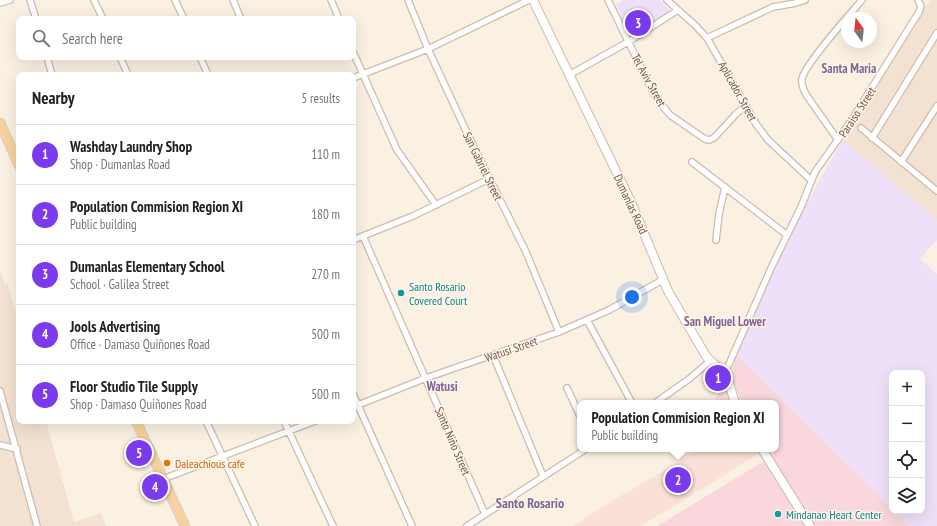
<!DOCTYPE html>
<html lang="en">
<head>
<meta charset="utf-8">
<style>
	:root { --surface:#fff; --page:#f2f2f2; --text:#222; --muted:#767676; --line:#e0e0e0; --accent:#7c3aed }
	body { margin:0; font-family:"PT Sans Narrow",sans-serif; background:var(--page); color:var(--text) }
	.controls { position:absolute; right:12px; bottom:12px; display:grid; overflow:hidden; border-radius:8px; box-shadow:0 4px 16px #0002 }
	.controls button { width:36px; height:36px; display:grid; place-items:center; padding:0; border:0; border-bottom:1px solid var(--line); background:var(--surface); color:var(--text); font:20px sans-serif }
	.compass { position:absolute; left:841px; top:12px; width:36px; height:36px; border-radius:50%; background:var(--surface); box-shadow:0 4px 16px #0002; rotate:345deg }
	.you { position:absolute; left:632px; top:297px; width:14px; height:14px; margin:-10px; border:3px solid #fff; border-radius:50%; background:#1a73e8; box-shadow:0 0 0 6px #1a73e833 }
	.badge { display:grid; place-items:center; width:26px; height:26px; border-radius:50%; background:var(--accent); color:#fff; font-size:13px; font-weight:700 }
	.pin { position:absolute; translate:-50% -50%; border:2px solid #fff; box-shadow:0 1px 4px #0006 }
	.popup { position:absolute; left:577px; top:400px; width:202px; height:52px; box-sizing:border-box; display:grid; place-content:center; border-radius:8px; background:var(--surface); filter:drop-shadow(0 1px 3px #0005); font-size:13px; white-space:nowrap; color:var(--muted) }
	.popup b { font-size:15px; color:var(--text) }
	.popup::after { content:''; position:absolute; left:50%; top:100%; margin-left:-8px; border:8px solid transparent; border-top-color:var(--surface) }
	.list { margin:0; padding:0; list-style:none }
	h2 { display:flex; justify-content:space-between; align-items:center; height:52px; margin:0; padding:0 16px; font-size:17px }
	h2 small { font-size:13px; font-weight:400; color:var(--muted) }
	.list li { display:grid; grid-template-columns:26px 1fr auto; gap:12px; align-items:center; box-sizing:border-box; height:60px; padding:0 16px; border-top:1px solid var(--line) }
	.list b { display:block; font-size:15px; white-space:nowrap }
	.list p { margin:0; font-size:13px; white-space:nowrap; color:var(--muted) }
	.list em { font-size:13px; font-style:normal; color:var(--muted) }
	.icon { flex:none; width:22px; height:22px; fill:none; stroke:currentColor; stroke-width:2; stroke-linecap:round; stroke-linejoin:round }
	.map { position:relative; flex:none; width:937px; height:526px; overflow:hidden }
	.search { position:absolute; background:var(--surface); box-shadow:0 4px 16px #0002; left:16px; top:16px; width:340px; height:44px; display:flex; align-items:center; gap:10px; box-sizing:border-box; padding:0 14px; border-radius:8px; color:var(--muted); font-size:15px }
	.panel { position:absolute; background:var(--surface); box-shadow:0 4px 16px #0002; left:16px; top:72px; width:340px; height:352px; border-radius:8px }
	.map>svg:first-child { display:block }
	.residential { fill:#f3e2d2 }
	.commercial { fill:#fbe0d7 }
	.education { fill:#eee0f8 }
	.medical { fill:#f9d7dd }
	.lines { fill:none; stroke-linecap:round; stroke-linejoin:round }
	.street-casing { stroke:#cfbaad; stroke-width:8 }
	.secondary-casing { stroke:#d1baab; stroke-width:10 }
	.primary-casing { stroke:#d8d0cc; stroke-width:11 }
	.street { stroke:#fff; stroke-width:5.5 }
	.secondary { stroke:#fff; stroke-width:8 }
	.primary { stroke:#f8d29e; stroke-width:9 }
	.culture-dot { fill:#0f9aa8; stroke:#fef5e9; stroke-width:1.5 }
	.food-dot { fill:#e8710a; stroke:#fef5e9; stroke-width:1.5 }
	.labels { text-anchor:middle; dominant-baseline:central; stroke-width:3; stroke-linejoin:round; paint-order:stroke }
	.street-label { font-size:12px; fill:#73564a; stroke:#fef5e9 }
	.culture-label { font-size:12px; fill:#0d838f; stroke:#fef5e9; text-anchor:start }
	.food-label { font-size:12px; fill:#c56008; stroke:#fef5e9; text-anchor:start }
	.neighbourhood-label { font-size:13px; font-weight:bold; fill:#836696; stroke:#fef5e9 }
	.quarter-label { font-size:14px; font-weight:bold; fill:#836696; stroke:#fef5e9 }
</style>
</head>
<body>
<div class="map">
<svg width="937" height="526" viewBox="0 0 937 526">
	<rect width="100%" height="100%" fill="#fbf1e3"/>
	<path class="residential" d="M 930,0 L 937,0 L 937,221 L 843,140 Z
		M 0,270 L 5,285 L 8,284 L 19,325 L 19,421 L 46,421 L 74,522 L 101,513 L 106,526 L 0,526 Z"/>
	<path class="commercial" d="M 724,382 L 731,403 L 714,403 Z
		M 694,449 L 757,449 L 760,453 L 673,507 L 640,526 L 573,526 L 610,502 L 682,460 L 693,452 Z"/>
	<path class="education" d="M 624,0 L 660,0 L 671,11 L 632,35 L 616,5 Z
		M 843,140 L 937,220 L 937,240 L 920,259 L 937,274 L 937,526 L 909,526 L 894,511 L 922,511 L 922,373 L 892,373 L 892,509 L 736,354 L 765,288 L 782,252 L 819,181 Z"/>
	<path class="medical" d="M 736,354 L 892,509 L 892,511 L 894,511 L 909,526 L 657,526 L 774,455 L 770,449 L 776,449 L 776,403 L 742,403 L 733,381 L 732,372 Z"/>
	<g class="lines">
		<defs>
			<path id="street" d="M 30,0 L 36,19
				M 94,0 L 103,19
				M 175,0 L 184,19
				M 233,0 L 240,17
				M 331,0 L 339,19
				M 408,0 L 428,49 L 468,135 L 526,252 L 559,332
				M 608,0 L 654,94 L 665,109 L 670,115 L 705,139 L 709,140 L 714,138 L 736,114 L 746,106
				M 667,0 L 696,26 L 707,38 L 756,124 L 768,140 L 811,180
				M 0,3 L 10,0
				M 707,38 L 773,7 L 796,3 L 805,0
				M 353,52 L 397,150 L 436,205
				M 47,57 L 52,75
				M 120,57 L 128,75
				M 200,57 L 208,75
				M 569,75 L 628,42 L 678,10
				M 353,78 L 428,49 L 529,0
				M 861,128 L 937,191
				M 872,138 L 937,33
				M 838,140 L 807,96 C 804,91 801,85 802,79 C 804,65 850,14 862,0
				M 692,162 L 787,235
				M 901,162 L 937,106
				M 363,236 L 485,514
				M 353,240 L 413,216 L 489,179
				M 716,240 L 719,214 L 725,187
				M 587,320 L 632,403
				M 493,355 L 543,476
				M 725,373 L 772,266 L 801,207 L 815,172 L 851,121 L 919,12 L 921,6 L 918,0
				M 567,388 L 580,416
				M 0,391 L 37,526
				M 353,394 L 412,526
				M 655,403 L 689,379 L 710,361
				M 353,407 L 426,378 L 559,332 L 609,310 L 664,279
				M 206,421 L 255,526
				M 284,421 L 333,526
				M 0,445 L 17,449
				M 163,479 L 315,421
				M 467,526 L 586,449"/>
			<path id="secondary" d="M 533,0 L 631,202 L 668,291 L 706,356 C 712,364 722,368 727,376 L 735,403
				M 762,449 L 810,526"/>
			<path id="primary" d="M 0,123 L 19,165
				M 136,421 L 185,526"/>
		</defs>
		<use href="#street" class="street-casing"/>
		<use href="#secondary" class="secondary-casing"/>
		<use href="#primary" class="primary-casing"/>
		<use href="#street" class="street"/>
		<use href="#secondary" class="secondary"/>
		<use href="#primary" class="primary"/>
	</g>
	<g class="culture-dot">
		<circle cx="401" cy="293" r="4"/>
		<circle cx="778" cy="514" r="4"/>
	</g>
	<circle class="food-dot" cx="167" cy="463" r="4"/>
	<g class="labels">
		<g class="street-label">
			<text transform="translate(649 80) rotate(61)">Tel Aviv Street</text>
			<text transform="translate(738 91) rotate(61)">Aplicador Street</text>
			<text transform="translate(857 112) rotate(-57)">Paraiso Street</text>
			<text transform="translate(483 166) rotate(64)">San Gabriel Street</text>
			<text transform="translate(631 204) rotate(65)">Dumanlas Road</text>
			<text transform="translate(511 349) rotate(-19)">Watusi Street</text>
			<text transform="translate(453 441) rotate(67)">Santo Niño Street</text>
		</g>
		<g class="culture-label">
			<text x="409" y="286">Santo Rosario<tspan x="409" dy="14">Covered Court</tspan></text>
			<text x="786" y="514">Mindanao Heart Center</text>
		</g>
		<g class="food-label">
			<text x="175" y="463">Daleachious cafe</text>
		</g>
		<g class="neighbourhood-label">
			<text x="849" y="68">Santa Maria</text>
			<text x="725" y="321">San Miguel Lower</text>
			<text x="442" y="386">Watusi</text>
		</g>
		<g class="quarter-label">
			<text x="530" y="503">Santo Rosario</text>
		</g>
	</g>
</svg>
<div class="controls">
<button>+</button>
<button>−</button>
<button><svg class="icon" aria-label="locate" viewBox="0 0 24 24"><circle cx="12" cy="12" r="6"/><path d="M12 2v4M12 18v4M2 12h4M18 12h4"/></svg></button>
<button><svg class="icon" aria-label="layers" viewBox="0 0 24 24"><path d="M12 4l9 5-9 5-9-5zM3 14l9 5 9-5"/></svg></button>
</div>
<svg class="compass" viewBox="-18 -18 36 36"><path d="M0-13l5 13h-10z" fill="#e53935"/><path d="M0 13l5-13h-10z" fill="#767676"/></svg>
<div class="you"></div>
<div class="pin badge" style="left:718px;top:378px">1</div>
<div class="pin badge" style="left:678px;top:480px">2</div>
<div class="popup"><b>Population Commision Region XI</b>Public building</div>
<div class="pin badge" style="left:638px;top:23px">3</div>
<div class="pin badge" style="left:155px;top:487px">4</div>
<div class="pin badge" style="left:139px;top:453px">5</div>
<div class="search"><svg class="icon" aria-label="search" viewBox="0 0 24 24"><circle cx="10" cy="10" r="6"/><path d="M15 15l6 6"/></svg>Search here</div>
<section class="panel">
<h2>Nearby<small>5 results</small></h2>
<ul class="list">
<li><span class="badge">1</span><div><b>Washday Laundry Shop</b><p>Shop · Dumanlas Road</p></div><em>110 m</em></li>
<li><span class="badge">2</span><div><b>Population Commision Region XI</b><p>Public building</p></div><em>180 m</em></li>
<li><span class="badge">3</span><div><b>Dumanlas Elementary School</b><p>School · Galilea Street</p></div><em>270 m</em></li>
<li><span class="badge">4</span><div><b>Jools Advertising</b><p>Office · Damaso Quiñones Road</p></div><em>500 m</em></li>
<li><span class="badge">5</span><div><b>Floor Studio Tile Supply</b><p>Shop · Damaso Quiñones Road</p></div><em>500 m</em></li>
</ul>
</section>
</div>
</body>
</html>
